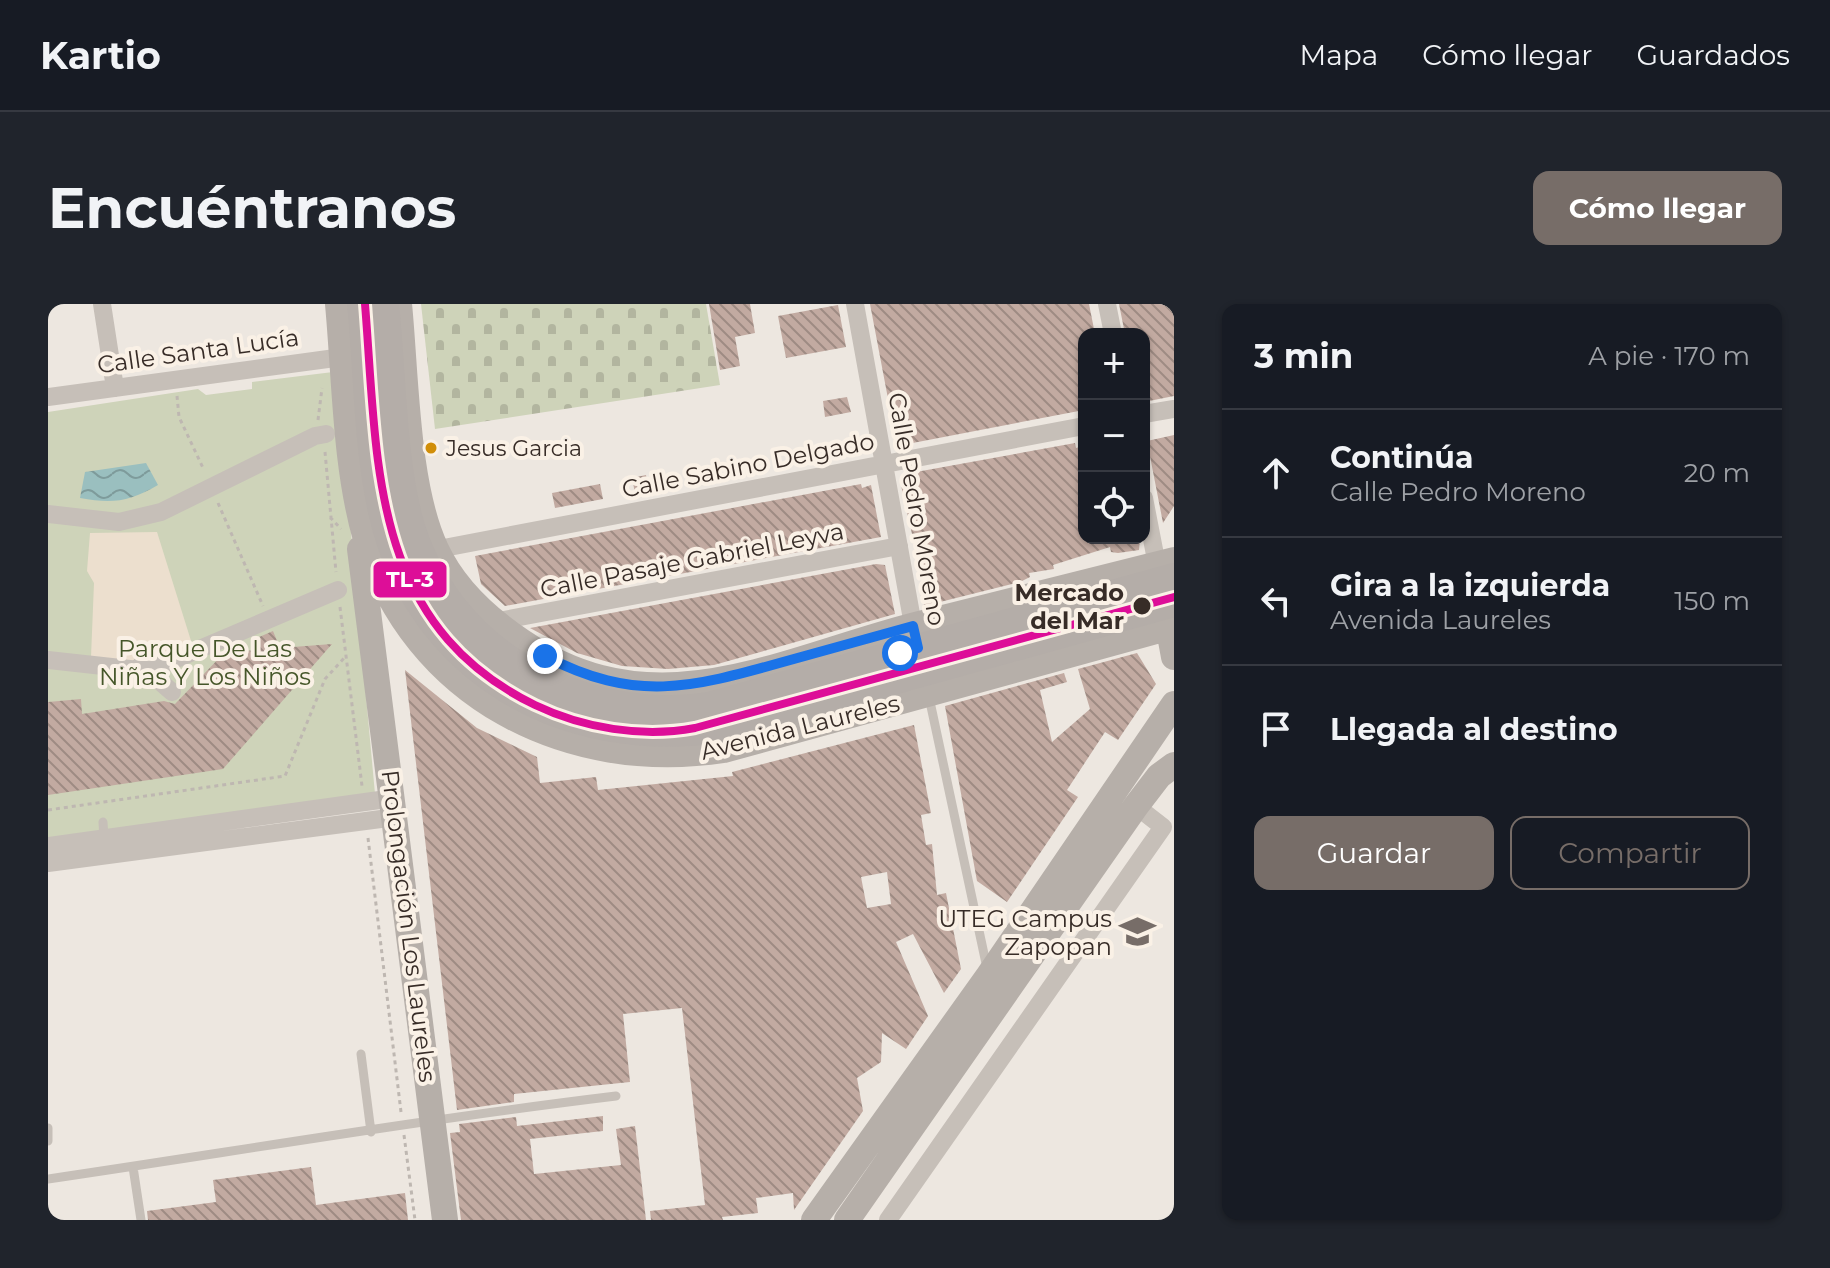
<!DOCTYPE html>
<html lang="es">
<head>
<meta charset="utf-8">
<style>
	:root { --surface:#171b24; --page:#20242c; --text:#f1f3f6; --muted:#9ea1a6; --line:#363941; --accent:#776d68 }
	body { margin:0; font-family:Montserrat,sans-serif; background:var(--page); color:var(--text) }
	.controls { position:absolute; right:24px; top:24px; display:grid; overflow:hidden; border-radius:16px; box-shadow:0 2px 6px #0004 }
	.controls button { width:72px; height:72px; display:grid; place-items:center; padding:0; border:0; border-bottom:2px solid var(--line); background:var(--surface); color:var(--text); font:40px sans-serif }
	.stop { position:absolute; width:24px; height:24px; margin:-18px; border:6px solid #1a73e8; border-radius:50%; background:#fff }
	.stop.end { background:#1a73e8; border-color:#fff; box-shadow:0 2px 8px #0008 }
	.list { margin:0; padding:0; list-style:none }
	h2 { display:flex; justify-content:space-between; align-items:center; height:104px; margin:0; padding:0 32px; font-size:34px }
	h2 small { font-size:26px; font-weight:400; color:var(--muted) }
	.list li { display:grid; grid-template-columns:52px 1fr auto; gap:24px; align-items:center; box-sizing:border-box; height:128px; padding:0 32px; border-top:2px solid var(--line) }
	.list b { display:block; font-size:30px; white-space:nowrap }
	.list p { margin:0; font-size:26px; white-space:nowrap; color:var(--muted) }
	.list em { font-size:26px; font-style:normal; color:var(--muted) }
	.actions { display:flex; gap:16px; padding:24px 32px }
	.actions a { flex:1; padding:18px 0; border:2px solid var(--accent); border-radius:16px; text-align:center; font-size:28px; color:var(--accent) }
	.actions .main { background:var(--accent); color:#fff }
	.icon { flex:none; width:44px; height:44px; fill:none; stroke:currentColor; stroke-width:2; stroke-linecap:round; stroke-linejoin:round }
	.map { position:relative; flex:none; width:1126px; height:916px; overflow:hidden; border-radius:16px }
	header { display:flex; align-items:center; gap:48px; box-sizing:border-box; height:112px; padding:0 40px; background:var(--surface); border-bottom:2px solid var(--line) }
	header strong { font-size:38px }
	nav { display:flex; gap:44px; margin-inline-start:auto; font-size:28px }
	.intro { display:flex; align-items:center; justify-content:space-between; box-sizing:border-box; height:192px; padding:0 48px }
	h1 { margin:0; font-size:56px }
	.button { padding:20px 36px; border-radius:16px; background:var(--accent); color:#fff; font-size:28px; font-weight:700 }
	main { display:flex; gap:48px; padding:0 48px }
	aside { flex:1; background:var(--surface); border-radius:16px; box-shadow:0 2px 6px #0004 }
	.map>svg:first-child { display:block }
	.green { fill:#ced3b9 }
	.cemetery { fill:url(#cemetery-stones) }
	.plaza { fill:#ecdfce }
	.water { fill:url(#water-waves) }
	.building { fill:url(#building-back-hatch); fill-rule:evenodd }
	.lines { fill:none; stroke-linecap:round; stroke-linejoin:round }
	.path { stroke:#beb7b1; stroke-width:3; stroke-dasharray:4 4; stroke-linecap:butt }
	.lane { stroke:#c6bfb8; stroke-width:9 }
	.street { stroke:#c6bfb8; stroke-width:18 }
	.secondary { stroke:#b6afa9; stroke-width:26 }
	.primary { stroke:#b4ada8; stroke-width:28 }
	.metro-1-casing { stroke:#faf1e6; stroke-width:14 }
	.metro-1 { stroke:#dd0e98; stroke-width:8 }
	.route { stroke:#1a73e8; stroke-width:10 }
	.bus-dot { fill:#d18e08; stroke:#faf1e6; stroke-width:3 }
	.stop-dot { fill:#372c27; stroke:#faf1e6; stroke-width:3 }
	.labels { text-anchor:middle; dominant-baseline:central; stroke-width:8; stroke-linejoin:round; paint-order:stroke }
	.bus-label { font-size:22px; fill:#372c27; stroke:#faf1e6; text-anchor:start }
	.street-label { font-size:24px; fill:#372c27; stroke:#faf1e6 }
	.stop-label { font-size:24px; font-weight:bold; fill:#372c27; stroke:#faf1e6; text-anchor:end }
	.park-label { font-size:24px; fill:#455629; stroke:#faf1e6 }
	.poi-label { font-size:24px; fill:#372c27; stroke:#faf1e6; text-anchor:end }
	.line-badge { stroke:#faf1e6; stroke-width:3 }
	.badge-label { font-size:22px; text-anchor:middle; font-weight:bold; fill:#fff }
</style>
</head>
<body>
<header>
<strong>Kartio</strong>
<nav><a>Mapa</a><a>Cómo llegar</a><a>Guardados</a></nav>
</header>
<div class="intro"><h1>Encuéntranos</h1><a class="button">Cómo llegar</a></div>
<main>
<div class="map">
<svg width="1126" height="916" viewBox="0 0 1126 916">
	<defs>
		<pattern id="cemetery-stones" width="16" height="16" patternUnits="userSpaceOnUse" patternTransform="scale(2)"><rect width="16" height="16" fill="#ced3b9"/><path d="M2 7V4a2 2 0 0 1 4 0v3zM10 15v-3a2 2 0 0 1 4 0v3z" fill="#b2b59f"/></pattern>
		<pattern id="water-waves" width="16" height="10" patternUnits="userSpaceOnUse" patternTransform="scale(2)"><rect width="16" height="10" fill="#9abfbf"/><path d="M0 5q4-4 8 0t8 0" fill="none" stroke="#7e9b9b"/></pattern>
		<pattern id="building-back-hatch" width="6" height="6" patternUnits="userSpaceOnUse" patternTransform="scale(2)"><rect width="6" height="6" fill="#c2aaa1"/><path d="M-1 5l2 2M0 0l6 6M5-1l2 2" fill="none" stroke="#9e8b83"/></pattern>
	</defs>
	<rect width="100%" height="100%" fill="#ede7e0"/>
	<path class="green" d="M 285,68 L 289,76 L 327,490 L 0,539 L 0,108 L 150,85 L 158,91 L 204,85 L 204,78 Z"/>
	<path class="cemetery" d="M 373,0 L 658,0 L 672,81 L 387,125 Z"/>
	<path class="plaza" d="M 109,228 L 144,340 L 91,359 L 43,353 L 46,279 L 39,267 L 42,229 Z"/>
	<path class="water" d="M 98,159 L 110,181 C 81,198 64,200 32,194 L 37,168 Z"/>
	<path class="building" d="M 661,0 L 702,0 L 707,29 L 687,33 L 692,62 L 672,66 Z
		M 822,0 L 1041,0 L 1047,30 L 1036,30 L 1036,106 L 849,142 Z
		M 1071,0 L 1126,0 L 1126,92 L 1096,98 L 1096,30 L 1077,30 Z
		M 790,1 L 798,43 L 738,54 L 730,12 Z
		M 799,93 L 803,108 L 777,113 L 775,97 Z
		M 1126,131 L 1126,202 L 1115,219 L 1099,137 Z
		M 1027,139 L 1028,144 L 1036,142 L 1036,234 L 1092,234 L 1091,246 L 1070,249 L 1063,248 L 1062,243 L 1005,261 L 1006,265 L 981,269 L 982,273 L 972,278 L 876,302 L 874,274 L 852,177 L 857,170 Z
		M 598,171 L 601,186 L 587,189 L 584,174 Z
		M 552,180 L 555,195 L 507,204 L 504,189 Z
		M 813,180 L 814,184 L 823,181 L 833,233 L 457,302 L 433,280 L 427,252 Z
		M 828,260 L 837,261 L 847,310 L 666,361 L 620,365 L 574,362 L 529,349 L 482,324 Z
		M 225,327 L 232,344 L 284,340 L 175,465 L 0,491 L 0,398 L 33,395 L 34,410 L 116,397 L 127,400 L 176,349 L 209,346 L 204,336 Z
		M 1089,349 L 1108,380 L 1070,436 L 1057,428 L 1019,486 L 1030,493 L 959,598 L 929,577 L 897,402 L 1016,369 L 1019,378 L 992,386 L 1004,438 L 1042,405 L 1030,365 Z
		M 357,366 L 429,424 L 489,453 L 492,479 L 548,473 L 550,486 L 685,472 L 684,468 L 866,421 L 883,509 L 873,511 L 878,541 L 884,540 L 889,591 L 898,589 L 913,665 L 896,689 L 865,630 L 848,638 L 880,712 L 858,745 L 834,729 L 833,758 L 809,774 L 815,807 L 746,906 L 745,889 L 708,894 L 710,909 L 674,913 L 675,916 L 603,916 L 602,907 L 657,901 L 634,704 L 575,710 L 582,778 L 466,790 L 466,798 L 409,806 ZM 839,568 L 843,600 L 819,604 L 813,573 Z
		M 555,812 L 555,827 L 482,835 L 486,870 L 573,861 L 568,825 L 587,822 L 598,916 L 413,916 L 402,829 L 412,828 L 411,820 L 468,813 L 469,822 Z
		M 263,863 L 268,901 L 357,889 L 360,916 L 100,916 L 99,907 L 168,898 L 165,876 Z"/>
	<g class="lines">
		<path class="path" d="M 129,92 L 131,113 L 156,166
			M 270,116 L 274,84
			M 277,148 L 288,268
			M 170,199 L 215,302
			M 282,213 L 293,225
			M 292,303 L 314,482
			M 0,506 L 237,472 L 277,375 L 298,352
			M 320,534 L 353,808
			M 356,831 L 367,916"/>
		<path class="lane" d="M 881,393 L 939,664
			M 55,518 L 56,535
			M 313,750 L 323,828
			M 0,824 L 0,837
			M 85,863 L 93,916
			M 0,875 C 189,847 378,815 568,792"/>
		<path class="street" d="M 54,0 L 67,84
			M 807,0 L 867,332
			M 1059,0 L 1065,30
			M 0,93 L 302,52
			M 1096,110 L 1126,105
			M 1096,194 L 1109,261
			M 0,210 L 71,218 L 113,208 L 267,132 L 278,130
			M 380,247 L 1036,122
			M 445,318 L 851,242
			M 0,356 L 100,367 L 290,286
			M 93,361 L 124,388
			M 0,542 L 346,494
			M 0,559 L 348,513
			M 840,916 L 1115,523 L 1088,502"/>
		<path class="secondary" d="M 290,0 C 297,75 297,163 318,235 C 366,393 519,470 676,446 L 1126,322
			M 351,0 C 358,70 358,182 388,245 C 406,284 439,314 473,337 C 607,428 728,357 867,321 C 953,299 1040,278 1126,256
			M 312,245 L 397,916
			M 1118,309 L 1126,353
			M 766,916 L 941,671 L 1126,400
			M 799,916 L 1088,502 L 1111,472 L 1126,461"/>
		<path class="primary" d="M 313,0 C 320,68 319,140 334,207 C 369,366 516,448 672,425 L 1126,299
			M 337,0 C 344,66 344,149 360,212 C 394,344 531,422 661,402 L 1126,273"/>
		<defs>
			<path id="metro-1" d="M 317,0 C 330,159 321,320 487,401 C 535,424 594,434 647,424 L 1126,293"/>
		</defs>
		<use href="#metro-1" class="metro-1-casing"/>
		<use href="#metro-1" class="metro-1"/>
	</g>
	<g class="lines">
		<path class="route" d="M 497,352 C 587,399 643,384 735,358 C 778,346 822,334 865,322 L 870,344 L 852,349"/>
	</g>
	<defs>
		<symbol id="university-bare" viewBox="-9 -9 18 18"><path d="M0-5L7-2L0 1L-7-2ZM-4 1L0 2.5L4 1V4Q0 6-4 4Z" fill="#776d68" stroke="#faf1e6" stroke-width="2.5" paint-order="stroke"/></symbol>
	</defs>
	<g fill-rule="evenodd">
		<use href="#university-bare" x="1064" y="602" width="51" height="51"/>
	</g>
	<circle class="bus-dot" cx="383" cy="144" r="7"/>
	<circle class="stop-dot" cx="1094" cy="302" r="10"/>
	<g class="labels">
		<g class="bus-label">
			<text x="398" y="144">Jesus Garcia</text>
		</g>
		<g class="street-label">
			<text transform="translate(150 47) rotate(-8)">Calle Santa Lucía</text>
			<text transform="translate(700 161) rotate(-11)">Calle Sabino Delgado</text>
			<text transform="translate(869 205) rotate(80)">Calle Pedro Moreno</text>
			<text transform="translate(644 256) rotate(-11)">Calle Pasaje Gabriel Leyva</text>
			<text transform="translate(752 423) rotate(-14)">Avenida Laureles</text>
			<text transform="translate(361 622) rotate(83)">Prolongación Los Laureles</text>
		</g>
		<g class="stop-label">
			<text x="1076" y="288">Mercado<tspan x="1076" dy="28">del Mar</tspan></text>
		</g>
		<g class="park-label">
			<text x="157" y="344">Parque De Las<tspan x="157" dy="28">Niñas Y Los Niños</tspan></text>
		</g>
		<g class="poi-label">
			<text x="1064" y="614">UTEG Campus<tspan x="1064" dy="28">Zapopan</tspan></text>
		</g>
	</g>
	<rect class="line-badge" x="324" y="256" width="76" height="39" rx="8" fill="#dd0e98"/>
	<g class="badge-label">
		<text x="362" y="283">TL-3</text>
	</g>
</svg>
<div class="controls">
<button>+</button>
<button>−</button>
<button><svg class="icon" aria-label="locate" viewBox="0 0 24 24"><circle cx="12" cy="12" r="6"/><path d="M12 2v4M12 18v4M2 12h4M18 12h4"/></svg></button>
</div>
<div class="stop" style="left:852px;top:349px"></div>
<div class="stop end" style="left:497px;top:352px"></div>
</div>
<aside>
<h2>3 min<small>A pie · 170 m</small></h2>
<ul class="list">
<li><svg class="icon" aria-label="ahead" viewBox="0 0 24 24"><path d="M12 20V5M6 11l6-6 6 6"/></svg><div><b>Continúa</b><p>Calle Pedro Moreno</p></div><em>20 m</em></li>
<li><svg class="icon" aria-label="left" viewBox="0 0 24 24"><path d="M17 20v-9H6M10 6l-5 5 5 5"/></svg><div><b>Gira a la izquierda</b><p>Avenida Laureles</p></div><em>150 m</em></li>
<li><svg class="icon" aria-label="arrive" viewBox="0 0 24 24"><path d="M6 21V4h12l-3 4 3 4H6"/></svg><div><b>Llegada al destino</b></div></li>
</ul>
<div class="actions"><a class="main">Guardar</a><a>Compartir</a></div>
</aside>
</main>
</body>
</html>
